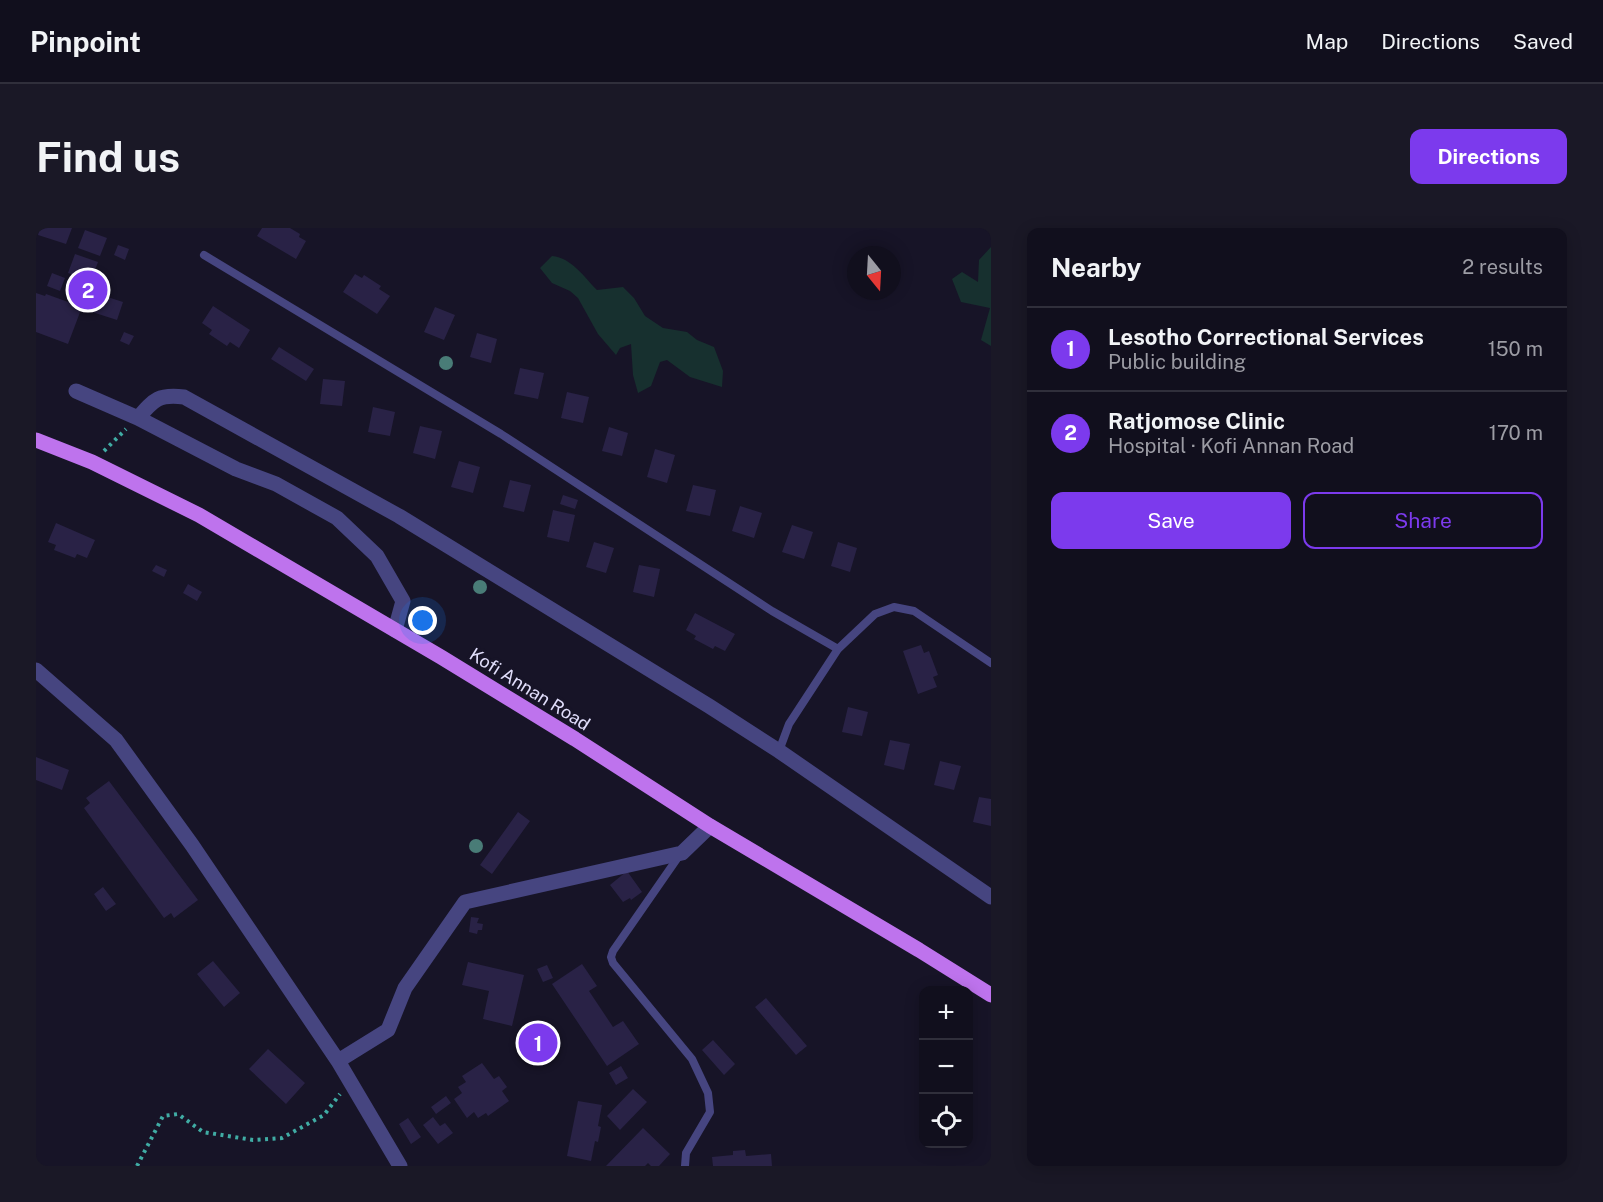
<!DOCTYPE html>
<html lang="en">
<head>
<meta charset="utf-8">
<style>
	:root { --surface:#110f1d; --page:#1a1826; --text:#f1f3f6; --muted:#9c9ca4; --line:#302f3b; --accent:#7c3aed }
	body { margin:0; font-family:"Public Sans",sans-serif; background:var(--page); color:var(--text) }
	.controls { position:absolute; right:18px; bottom:18px; display:grid; overflow:hidden; border-radius:12px; box-shadow:0 3px 15px #0003 }
	.controls button { width:54px; height:54px; display:grid; place-items:center; padding:0; border:0; border-bottom:2px solid var(--line); background:var(--surface); color:var(--text); font:30px sans-serif }
	.compass { position:absolute; left:811px; top:18px; width:54px; height:54px; border-radius:50%; background:var(--surface); box-shadow:0 3px 15px #0003; rotate:162deg }
	.you { position:absolute; left:387px; top:393px; width:21px; height:21px; margin:-15px; border:4px solid #fff; border-radius:50%; background:#1a73e8; box-shadow:0 0 0 9px #1a73e833 }
	.badge { display:grid; place-items:center; width:39px; height:39px; border-radius:50%; background:var(--accent); color:#fff; font-size:20px; font-weight:700 }
	.pin { position:absolute; translate:-50% -50%; border:3px solid #fff; box-shadow:0 2px 6px #0006 }
	.list { margin:0; padding:0; list-style:none }
	h2 { display:flex; justify-content:space-between; align-items:center; height:78px; margin:0; padding:0 24px; font-size:26px }
	h2 small { font-size:20px; font-weight:400; color:var(--muted) }
	.list li { display:grid; grid-template-columns:39px 1fr auto; gap:18px; align-items:center; box-sizing:border-box; height:84px; padding:0 24px; border-top:2px solid var(--line) }
	.list b { display:block; font-size:22px; white-space:nowrap }
	.list p { margin:0; font-size:20px; white-space:nowrap; color:var(--muted) }
	.list em { font-size:20px; font-style:normal; color:var(--muted) }
	.actions { display:flex; gap:12px; padding:18px 24px }
	.actions a { flex:1; padding:14px 0; border:2px solid var(--accent); border-radius:12px; text-align:center; font-size:21px; color:var(--accent) }
	.actions .main { background:var(--accent); color:#fff }
	.icon { flex:none; width:33px; height:33px; fill:none; stroke:currentColor; stroke-width:2; stroke-linecap:round; stroke-linejoin:round }
	.map { position:relative; flex:none; width:955px; height:938px; overflow:hidden; border-radius:12px }
	header { display:flex; align-items:center; gap:36px; box-sizing:border-box; height:84px; padding:0 30px; background:var(--surface); border-bottom:2px solid var(--line) }
	header strong { font-size:28px }
	nav { display:flex; gap:33px; margin-inline-start:auto; font-size:21px }
	.intro { display:flex; align-items:center; justify-content:space-between; box-sizing:border-box; height:144px; padding:0 36px }
	h1 { margin:0; font-size:42px }
	.button { padding:15px 27px; border-radius:12px; background:var(--accent); color:#fff; font-size:21px; font-weight:700 }
	main { display:flex; gap:36px; padding:0 36px }
	aside { flex:1; background:var(--surface); border-radius:12px; box-shadow:0 3px 15px #0003 }
	.map>svg:first-child { display:block }
	.green { fill:#17302f }
	.building { fill:#292246 }
	.lines { fill:none; stroke-linecap:round; stroke-linejoin:round }
	.path { stroke:#40aca4; stroke-width:4; stroke-dasharray:3 4.5; stroke-linecap:butt }
	.service { stroke:#464580; stroke-width:8 }
	.minor { stroke:#464580; stroke-width:15 }
	.primary { stroke:#be73ed; stroke-width:15 }
	.tree { fill:#497c77 }
	.labels { text-anchor:middle; dominant-baseline:central; stroke-width:6; stroke-linejoin:round; paint-order:stroke }
	.street-label { font-size:18px; fill:#e1defb; stroke:#171427 }
</style>
</head>
<body>
<header>
<strong>Pinpoint</strong>
<nav><a>Map</a><a>Directions</a><a>Saved</a></nav>
</header>
<div class="intro"><h1>Find us</h1><a class="button">Directions</a></div>
<main>
<div class="map">
<svg width="955" height="938" viewBox="0 0 955 938">
	<rect width="100%" height="100%" fill="#171427"/>
	<path class="green" d="M 955,19 L 955,118 L 945,112 L 954,80 L 925,74 L 916,51 L 926,44 L 942,54 L 943,32 Z
		M 516,28 C 536,30 548,49 561,62 L 587,59 L 598,70 L 609,88 L 627,100 L 651,104 L 661,112 L 678,119 L 687,143 L 686,159 L 654,149 L 631,132 L 624,134 L 615,158 L 602,165 L 597,147 L 595,116 L 584,120 L 580,127 L 562,106 L 542,70 L 534,63 L 516,55 L 504,40 Z"/>
	<path class="building" d="M 4,0 L 36,0 L 30,16 L 2,7 Z
		M 226,0 L 254,0 L 264,6 L 263,9 L 270,13 L 260,31 L 221,8 Z
		M 49,2 L 71,10 L 64,28 L 42,20 Z
		M 82,17 L 93,21 L 89,32 L 78,27 Z
		M 39,26 L 62,34 L 55,53 L 32,45 Z
		M 16,45 L 29,50 L 24,63 L 11,58 Z
		M 319,46 L 326,50 L 328,47 L 345,58 L 343,61 L 354,68 L 341,86 L 307,64 Z
		M 36,54 L 52,59 L 47,73 L 31,67 Z
		M 0,65 L 9,68 L 10,66 L 46,79 L 32,116 L 0,104 Z
		M 59,65 L 87,74 L 81,92 L 53,83 Z
		M 177,78 L 214,102 L 203,120 L 194,114 L 191,118 L 173,106 L 176,102 L 166,95 Z
		M 399,79 L 419,87 L 408,112 L 388,104 Z
		M 88,104 L 98,108 L 93,117 L 84,113 Z
		M 441,105 L 461,111 L 455,135 L 434,129 Z
		M 243,119 L 278,141 L 270,153 L 235,131 Z
		M 484,140 L 508,145 L 502,171 L 478,166 Z
		M 287,151 L 309,153 L 306,178 L 284,176 Z
		M 531,164 L 553,169 L 547,195 L 525,190 Z
		M 337,179 L 359,184 L 354,208 L 332,204 Z
		M 384,198 L 406,203 L 399,231 L 377,225 Z
		M 573,199 L 592,205 L 586,228 L 566,223 Z
		M 619,221 L 639,227 L 631,255 L 611,249 Z
		M 423,233 L 444,239 L 437,265 L 415,259 Z
		M 474,252 L 495,257 L 488,284 L 467,279 Z
		M 657,257 L 680,262 L 674,288 L 650,283 Z
		M 527,267 L 542,272 L 539,281 L 524,276 Z
		M 704,278 L 726,285 L 718,310 L 696,303 Z
		M 517,282 L 539,287 L 533,314 L 511,309 Z
		M 20,295 L 59,312 L 51,330 L 41,326 L 39,330 L 18,322 L 20,317 L 12,314 Z
		M 756,297 L 777,304 L 768,331 L 746,324 Z
		M 558,314 L 578,320 L 570,345 L 550,339 Z
		M 802,314 L 821,320 L 814,344 L 795,338 Z
		M 120,337 L 131,342 L 128,349 L 116,343 Z
		M 603,337 L 624,341 L 618,369 L 597,364 Z
		M 152,356 L 166,364 L 161,373 L 147,365 Z
		M 659,385 L 699,406 L 689,423 L 679,418 L 677,421 L 658,411 L 660,408 L 650,402 Z
		M 885,417 L 888,425 L 893,423 L 902,447 L 897,449 L 901,459 L 882,466 L 867,423 Z
		M 812,479 L 832,484 L 826,508 L 806,504 Z
		M 854,512 L 874,516 L 868,542 L 848,537 Z
		M 0,529 L 33,542 L 26,562 L 0,552 Z
		M 904,533 L 925,538 L 918,562 L 898,557 Z
		M 73,553 L 162,672 L 138,690 L 135,685 L 128,690 L 48,580 L 54,575 L 50,570 Z
		M 943,569 L 955,571 L 955,598 L 937,594 Z
		M 482,584 L 494,593 L 456,646 L 444,637 Z
		M 591,643 L 606,664 L 595,672 L 594,670 L 587,674 L 574,657 Z
		M 67,659 L 80,676 L 70,683 L 58,666 Z
		M 435,689 L 443,690 L 441,695 L 447,696 L 446,702 L 442,702 L 441,706 L 433,704 Z
		M 177,733 L 204,765 L 188,779 L 161,746 Z
		M 432,734 L 488,747 L 476,798 L 447,791 L 453,763 L 426,757 Z
		M 546,736 L 561,758 L 553,763 L 577,799 L 587,793 L 603,816 L 571,838 L 516,756 Z
		M 511,737 L 517,750 L 507,754 L 501,741 Z
		M 730,770 L 771,818 L 760,827 L 719,779 Z
		M 677,812 L 699,836 L 688,847 L 666,822 Z
		M 232,821 L 269,855 L 250,876 L 213,841 Z
		M 446,835 L 458,851 L 463,848 L 471,859 L 466,863 L 473,873 L 452,888 L 450,885 L 442,890 L 438,884 L 431,890 L 418,871 L 426,865 L 422,859 L 430,854 L 426,848 Z
		M 585,838 L 592,850 L 580,857 L 573,845 Z
		M 597,861 L 611,874 L 584,902 L 571,888 Z
		M 410,868 L 415,875 L 400,886 L 395,879 Z
		M 542,873 L 566,877 L 562,898 L 565,899 L 562,914 L 559,913 L 555,933 L 531,928 Z
		M 397,889 L 404,898 L 409,895 L 417,905 L 402,916 L 387,897 Z
		M 372,890 L 385,909 L 375,916 L 363,896 Z
		M 607,900 L 634,926 L 623,938 L 615,938 L 612,935 L 609,938 L 570,938 Z
		M 709,922 L 710,928 L 735,926 L 736,938 L 677,938 L 676,929 L 697,927 L 697,923 Z"/>
	<g class="lines">
		<path class="path" d="M 68,223 L 90,201
			M 101,938 L 127,888 L 142,886 L 167,904 L 217,912 L 246,910 L 288,887 L 304,866"/>
		<path class="service" d="M 168,27 L 465,206 L 736,383 L 802,421 L 753,496 L 743,523
			M 802,421 L 839,386 L 858,379 L 878,383 L 955,435
			M 645,625 L 577,723 L 575,729 L 577,735 L 656,831 L 672,865 L 674,884 L 650,925 L 649,938"/>
		<path class="minor" d="M 40,163 L 102,190 L 200,241 L 240,256 L 301,290 L 341,328 L 367,373 L 359,402
			M 102,190 C 118,171 123,166 148,169 L 363,288 L 673,478 L 743,523 L 955,669
			M 0,442 L 80,512 L 156,617 L 302,833 L 364,938
			M 302,833 L 352,802 L 369,760 L 429,674 L 646,625 L 674,598"/>
		<path class="primary" d="M 0,212 L 56,234 L 163,287 L 405,429 L 539,511 L 674,598 L 883,722 L 955,767"/>
	</g>
	<g class="tree">
		<circle cx="410" cy="135" r="7"/>
		<circle cx="444" cy="359" r="7"/>
		<circle cx="440" cy="618" r="7"/>
	</g>
	<g class="labels">
		<g class="street-label">
			<text transform="translate(494 461) rotate(32)">Kofi Annan Road</text>
		</g>
	</g>
</svg>
<div class="controls">
<button>+</button>
<button>−</button>
<button><svg class="icon" aria-label="locate" viewBox="0 0 24 24"><circle cx="12" cy="12" r="6"/><path d="M12 2v4M12 18v4M2 12h4M18 12h4"/></svg></button>
</div>
<svg class="compass" viewBox="-18 -18 36 36"><path d="M0-13l5 13h-10z" fill="#e53935"/><path d="M0 13l5-13h-10z" fill="#9c9ca4"/></svg>
<div class="you"></div>
<div class="pin badge" style="left:502px;top:815px">1</div>
<div class="pin badge" style="left:52px;top:62px">2</div>
</div>
<aside>
<h2>Nearby<small>2 results</small></h2>
<ul class="list">
<li><span class="badge">1</span><div><b>Lesotho Correctional Services</b><p>Public building</p></div><em>150 m</em></li>
<li><span class="badge">2</span><div><b>Ratjomose Clinic</b><p>Hospital · Kofi Annan Road</p></div><em>170 m</em></li>
</ul>
<div class="actions"><a class="main">Save</a><a>Share</a></div>
</aside>
</main>
</body>
</html>
